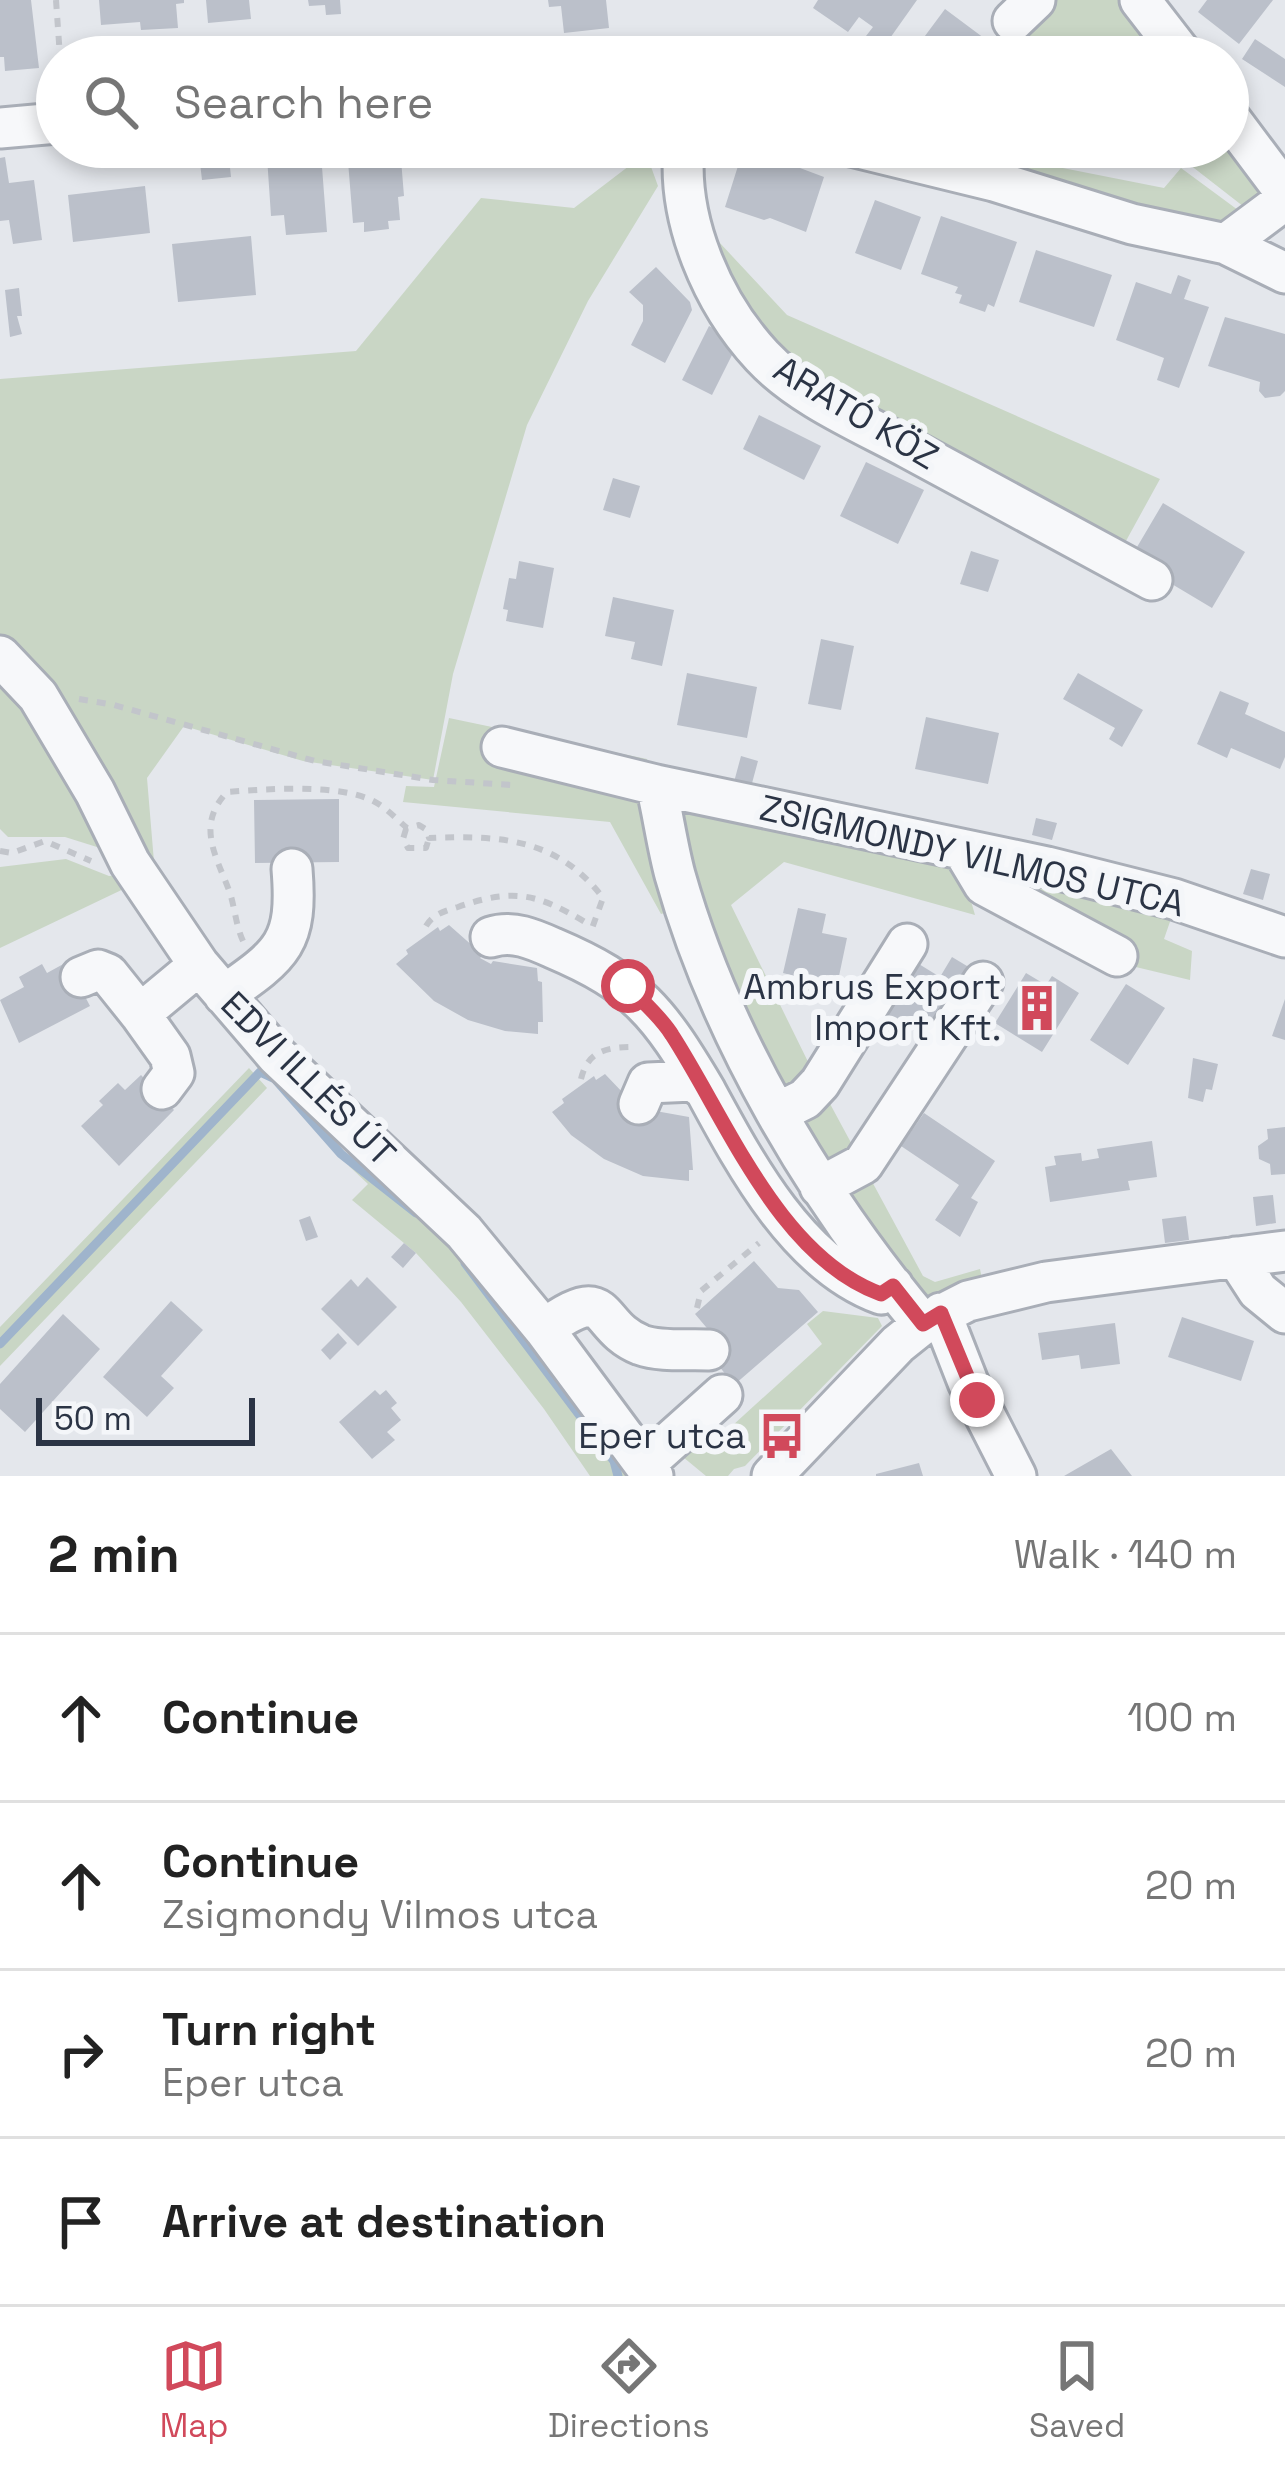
<!DOCTYPE html>
<html lang="en">
<head>
<meta charset="utf-8">
<style>
	:root { --surface:#fff; --page:#f6f6f6; --text:#222; --muted:#767676; --line:#e0e0e0; --accent:#d1495b }
	body { margin:0; font-family:"Space Grotesk",sans-serif; background:var(--page); color:var(--text) }
	.scale { position:absolute; left:36px; bottom:30px; width:219px; box-sizing:border-box; padding-left:12px; border:6px solid #2b3445; border-top:0; font-size:33px; line-height:42px; white-space:nowrap; color:#2b3445; -webkit-text-stroke:9px #f4f6f9; paint-order:stroke }
	.stop { position:absolute; width:36px; height:36px; margin:-27px; border:9px solid #d1495b; border-radius:50%; background:#fff }
	.stop.end { background:#d1495b; border-color:#fff; box-shadow:0 3px 12px #0008 }
	.list { margin:0; padding:0; list-style:none }
	h2 { display:flex; justify-content:space-between; align-items:center; height:156px; margin:0; padding:0 48px; font-size:51px }
	h2 small { font-size:39px; font-weight:400; color:var(--muted) }
	.list li { display:grid; grid-template-columns:78px 1fr auto; gap:36px; align-items:center; box-sizing:border-box; height:168px; padding:0 48px; border-top:3px solid var(--line) }
	.list b { display:block; font-size:45px; white-space:nowrap }
	.list p { margin:0; font-size:39px; white-space:nowrap; color:var(--muted) }
	.list em { font-size:39px; font-style:normal; color:var(--muted) }
	.icon { flex:none; width:66px; height:66px; fill:none; stroke:currentColor; stroke-width:2; stroke-linecap:round; stroke-linejoin:round }
	.map { position:relative; flex:none; width:1285px; height:1476px; overflow:hidden }
	.search { position:absolute; background:var(--surface); box-shadow:0 6px 18px #0003; left:36px; right:36px; top:36px; height:132px; display:flex; align-items:center; gap:30px; box-sizing:border-box; padding:0 42px; border-radius:66px; color:var(--muted); font-size:45px }
	.sheet { height:828px; background:var(--surface) }
	nav { display:flex; justify-content:space-around; align-items:center; box-sizing:border-box; height:168px; border-top:3px solid var(--line); background:var(--surface); font-size:33px; color:var(--muted) }
	nav a { display:grid; justify-items:center; gap:6px }
	nav .on { color:var(--accent) }
	.map>svg:first-child { display:block }
	.green { fill:#c9d6c5 }
	.lines { fill:none; stroke-linecap:round; stroke-linejoin:round }
	.stream { stroke:#9fb4cc; stroke-width:9 }
	.building { fill:#bbc0ca }
	.minor-casing { stroke:#a9aeb7; stroke-width:45 }
	.path { stroke:#c2c5cb; stroke-width:6; stroke-dasharray:9 9; stroke-linecap:butt }
	.minor { stroke:#f7f8fa; stroke-width:39 }
	.route { stroke:#d1495b; stroke-width:15 }
	.labels { text-anchor:middle; dominant-baseline:central; stroke-width:12; stroke-linejoin:round; paint-order:stroke }
	.street-label { font-size:36px; fill:#2b3445; stroke:#f4f6f9 }
	.poi-label { font-size:36px; fill:#2b3445; stroke:#f4f6f9; text-anchor:end }
</style>
</head>
<body>
<div class="map">
<svg width="1285" height="1476" viewBox="0 0 1285 1476">
	<rect width="100%" height="100%" fill="#e4e7ec"/>
	<path class="green" d="M 1050,0 L 1131,0 L 1161,35 L 1137,57 L 1052,57 L 1018,31 Z
		M 872,147 L 956,147 L 1164,188 L 1181,168 L 1242,213 L 1218,229 Z
		M 1167,147 L 1228,147 L 1274,187 L 1248,210 Z
		M 646,153 L 658,186 L 588,301 L 527,425 L 453,674 L 433,780 L 303,761 L 184,726 L 147,778 L 155,874 L 0,948 L 0,867 L 66,859 L 109,876 L 125,874 L 116,853 L 65,837 L 8,837 L 0,829 L 0,379 L 356,351 L 481,198 L 574,208 Z
		M 719,242 L 787,315 L 1160,479 L 1121,550 L 796,371 L 720,273 Z
		M 449,718 L 647,759 L 679,909 L 661,914 L 610,822 L 403,802 L 406,786 L 434,787 Z
		M 665,791 L 958,856 L 975,915 L 784,862 L 731,905 L 815,1076 L 923,1276 L 935,1282 L 980,1269 L 982,1279 L 928,1298 L 860,1230 L 729,998 Z
		M 974,857 L 1173,913 L 1164,939 L 1192,951 L 1190,980 L 1115,962 Z
		M 249,1068 L 267,1088 L 0,1366 L 0,1327 Z
		M 359,1156 L 455,1239 L 633,1476 L 590,1476 L 544,1409 L 461,1302 L 416,1253 L 352,1200 L 368,1184 L 349,1166 Z
		M 823,1311 L 878,1318 L 882,1326 L 745,1466 L 734,1469 L 728,1476 L 706,1476 L 683,1457 L 680,1454 L 697,1435 L 709,1447 L 822,1344 L 807,1324 Z"/>
	<g class="lines">
		<path class="stream" d="M 465,1263 L 614,1461 L 618,1476
			M 0,1344 L 260,1072 L 275,1079 L 341,1154 L 416,1213"/>
	</g>
	<path class="building" d="M 0,0 L 31,0 L 39,68 L 5,71 L 4,57 L 0,57 Z
		M 99,0 L 184,0 L 184,3 L 176,4 L 178,28 L 141,30 L 140,22 L 101,25 Z
		M 206,0 L 249,0 L 251,19 L 208,23 Z
		M 308,0 L 340,0 L 341,14 L 326,15 L 325,5 L 309,6 Z
		M 548,0 L 606,0 L 609,28 L 564,33 L 561,6 L 549,7 Z
		M 818,0 L 917,0 L 883,48 L 866,36 L 873,27 L 859,17 L 848,32 L 813,8 Z
		M 1207,0 L 1273,0 L 1239,44 L 1198,12 Z
		M 945,9 L 1000,50 L 995,57 L 928,57 L 916,48 Z
		M 1255,39 L 1285,59 L 1285,87 L 1242,59 Z
		M 175,147 L 228,148 L 231,177 L 202,180 L 200,163 L 177,165 Z
		M 400,147 L 404,196 L 398,197 L 400,220 L 388,221 L 389,229 L 364,232 L 364,222 L 353,223 L 347,149 Z
		M 415,147 L 455,147 L 455,158 L 415,158 Z
		M 568,147 L 593,147 L 593,165 L 568,165 Z
		M 744,147 L 824,177 L 806,232 L 770,218 L 764,220 L 725,207 Z
		M 314,154 L 321,154 L 327,232 L 286,235 L 284,215 L 271,216 L 267,157 L 296,155 L 296,161 L 314,159 Z
		M 5,157 L 9,183 L 34,180 L 42,240 L 13,244 L 9,220 L 0,221 L 0,158 Z
		M 145,186 L 150,233 L 73,242 L 68,195 Z
		M 875,200 L 921,217 L 901,270 L 855,253 Z
		M 941,216 L 1017,242 L 994,307 L 988,304 L 985,312 L 959,303 L 962,295 L 955,293 L 958,287 L 921,274 Z
		M 251,236 L 256,295 L 178,302 L 172,244 Z
		M 1036,250 L 1112,275 L 1094,327 L 1019,302 Z
		M 656,267 L 690,302 L 692,310 L 665,363 L 631,345 L 643,321 L 643,305 L 629,292 Z
		M 1178,275 L 1191,280 L 1184,299 L 1209,307 L 1179,388 L 1157,380 L 1164,358 L 1116,340 L 1136,282 L 1171,294 Z
		M 19,288 L 22,316 L 17,316 L 22,334 L 10,337 L 5,290 Z
		M 1225,317 L 1285,334 L 1285,391 L 1280,396 L 1265,398 L 1259,391 L 1260,382 L 1208,366 Z
		M 709,326 L 739,341 L 712,395 L 682,380 Z
		M 759,415 L 821,446 L 804,480 L 743,449 Z
		M 866,462 L 924,490 L 898,544 L 840,516 Z
		M 613,478 L 640,486 L 630,518 L 603,510 Z
		M 1163,503 L 1245,552 L 1212,608 L 1130,559 Z
		M 971,551 L 999,560 L 988,592 L 960,584 Z
		M 519,561 L 554,568 L 543,628 L 506,621 L 508,610 L 503,609 L 509,578 L 516,579 Z
		M 613,597 L 674,610 L 662,666 L 631,659 L 635,642 L 605,636 Z
		M 821,639 L 854,646 L 841,710 L 808,704 Z
		M 687,673 L 757,687 L 747,738 L 677,725 Z
		M 1078,673 L 1143,710 L 1122,747 L 1109,739 L 1115,728 L 1063,699 Z
		M 1220,691 L 1249,703 L 1245,714 L 1285,732 L 1285,757 L 1280,769 L 1231,748 L 1227,758 L 1197,744 Z
		M 926,717 L 999,733 L 988,784 L 915,769 Z
		M 741,756 L 758,761 L 751,787 L 734,782 Z
		M 339,799 L 339,862 L 255,863 L 254,800 Z
		M 1036,818 L 1057,823 L 1052,840 L 1032,835 Z
		M 1251,869 L 1270,874 L 1263,900 L 1243,894 Z
		M 798,908 L 826,914 L 822,933 L 847,938 L 834,1000 L 803,993 L 806,979 L 783,973 Z
		M 449,925 L 483,955 L 480,958 L 491,964 L 493,961 L 537,968 L 538,981 L 542,982 L 543,1022 L 538,1022 L 538,1034 L 505,1031 L 468,1020 L 434,1001 L 396,964 L 408,954 L 406,950 L 438,927 L 440,931 Z
		M 952,957 L 977,972 L 934,1043 L 909,1028 L 905,1033 L 879,1017 L 914,961 L 940,977 Z
		M 67,962 L 90,1006 L 19,1043 L 0,1000 L 24,987 L 19,977 L 42,964 L 47,973 Z
		M 1026,973 L 1046,985 L 1052,976 L 1079,993 L 1042,1052 L 995,1023 Z
		M 1126,984 L 1165,1008 L 1128,1065 L 1090,1040 Z
		M 1285,999 L 1285,1040 L 1272,1036 Z
		M 1193,1058 L 1218,1064 L 1212,1090 L 1206,1089 L 1203,1102 L 1188,1098 Z
		M 605,1074 L 625,1095 L 650,1110 L 689,1117 L 693,1170 L 689,1170 L 689,1181 L 643,1176 L 604,1159 L 571,1135 L 552,1112 L 564,1103 L 562,1099 L 594,1076 L 596,1080 Z
		M 141,1075 L 174,1110 L 119,1166 L 81,1126 L 103,1105 L 99,1101 L 118,1083 L 125,1090 Z
		M 924,1113 L 995,1161 L 971,1198 L 978,1202 L 960,1237 L 935,1220 L 959,1185 L 901,1146 Z
		M 1285,1127 L 1285,1174 L 1271,1175 L 1270,1164 L 1259,1159 L 1258,1146 L 1268,1139 L 1267,1129 Z
		M 1152,1141 L 1157,1177 L 1128,1181 L 1130,1190 L 1050,1202 L 1045,1167 L 1056,1165 L 1054,1156 L 1081,1153 L 1082,1161 L 1099,1158 L 1097,1149 Z
		M 1273,1195 L 1276,1223 L 1256,1226 L 1253,1197 Z
		M 310,1216 L 318,1237 L 306,1241 L 299,1220 Z
		M 1186,1216 L 1189,1240 L 1165,1243 L 1162,1219 Z
		M 404,1243 L 416,1253 L 403,1268 L 391,1257 Z
		M 754,1261 L 778,1288 L 799,1290 L 818,1312 L 734,1385 L 715,1361 L 717,1340 L 695,1314 Z
		M 367,1277 L 397,1307 L 358,1346 L 321,1309 L 351,1279 L 358,1287 Z
		M 171,1301 L 203,1330 L 161,1376 L 174,1388 L 147,1417 L 103,1377 Z
		M 63,1314 L 100,1349 L 25,1432 L 0,1409 L 0,1384 Z
		M 1182,1317 L 1254,1341 L 1241,1381 L 1168,1357 Z
		M 1115,1323 L 1120,1364 L 1081,1369 L 1079,1355 L 1042,1360 L 1038,1333 Z
		M 338,1333 L 347,1343 L 330,1360 L 321,1350 Z
		M 375,1390 L 380,1395 L 386,1390 L 397,1403 L 391,1408 L 401,1420 L 387,1432 L 395,1440 L 372,1459 L 339,1422 Z
		M 1111,1449 L 1132,1476 L 1064,1476 Z
		M 919,1463 L 923,1476 L 876,1476 L 876,1474 Z"/>
	<g class="lines">
		<defs>
			<path id="minor" d="M 1140,0 L 1184,57
				M 1013,21 L 1035,0
				M 1228,116 L 1285,192
				M 0,128 L 57,123
				M 684,147 C 677,220 712,302 762,356 C 800,397 862,423 910,449 C 990,492 1071,536 1152,580
				M 855,147 L 994,181 L 1132,224 L 1226,244 L 1285,200
				M 1226,244 L 1285,273
				M 0,656 L 38,696 L 95,792 L 130,863 L 199,965 L 277,1056 L 464,1232 L 544,1329 L 653,1476
				M 502,747 L 656,785 L 1047,867 L 1174,899 L 1285,937
				M 656,785 C 663,814 667,845 675,875 C 720,1035 816,1197 923,1324
				M 963,850 L 984,885 L 1117,956
				M 491,937 C 513,930 533,939 553,948 C 638,984 659,1013 705,1090
				M 81,977 L 98,970 L 108,974 L 140,1014
				M 224,995 C 283,954 298,943 292,869
				M 162,1089 L 174,1073 L 170,1056 L 140,1014 L 199,965
				M 639,1104 L 648,1083 L 693,1081 L 705,1090 C 745,1164 798,1264 881,1294 L 893,1286
				M 779,1112 L 805,1099 L 820,1083 L 907,944
				M 820,1187 L 863,1164 L 983,982
				M 1236,1257 L 1258,1291 L 1285,1313
				M 941,1313 L 968,1382 L 1016,1476
				M 544,1329 C 613,1279 593,1326 641,1345 C 660,1352 688,1349 709,1350
				M 646,1463 L 722,1395
				M 772,1476 L 898,1344 L 923,1324 L 968,1301 L 1046,1282 L 1285,1251"/>
		</defs>
		<use href="#minor" class="minor-casing"/>
		<path class="path" d="M 56,0 L 60,57
			M 79,699 L 114,705 L 315,761 L 433,780 L 512,785
			M 406,829 L 403,839 L 408,848 L 426,848 L 429,838
			M 0,851 L 12,853 L 45,841 L 91,861
			M 426,926 C 433,914 445,911 458,907 C 513,888 536,893 585,922
			M 243,941 C 236,926 235,909 230,893 C 217,857 195,826 227,792 C 267,789 333,784 369,799 C 384,805 395,818 407,828 L 419,825 L 427,830 L 429,838 C 499,835 558,838 603,898 L 591,931
			M 757,999 L 768,982
			M 581,1079 C 588,1049 609,1047 637,1047
			M 697,1308 L 701,1291 L 759,1243"/>
		<use href="#minor" class="minor"/>
	</g>
	<g class="lines">
		<path class="route" d="M 628,986 C 643,1002 661,1017 672,1035 C 727,1120 779,1257 881,1294 L 893,1286 L 923,1324 L 941,1313 L 977,1400"/>
	</g>
	<defs>
		<symbol id="building-bare" viewBox="-9 -9 18 18"><path d="M-4-6H4V6H1V3H-1V6H-4ZM-2.5-4.3h1.7v1.8h-1.7ZM.8-4.3h1.7v1.8H.8ZM-2.5-1h1.7V.8h-1.7ZM.8-1h1.7V.8H.8Z" fill="#d1495b" stroke="#f4f6f9" stroke-width="2.5" paint-order="stroke"/></symbol>
		<symbol id="bus-bare" viewBox="-9 -9 18 18"><path d="M-5-6H5V4H4V6H2V4H-2V6H-4V4H-5ZM-3.5-4V0h7V-4ZM-3.5 1.2v1.5H-2V1.2ZM2 1.2v1.5H3.5V1.2Z" fill="#d1495b" stroke="#f4f6f9" stroke-width="2.5" paint-order="stroke"/></symbol>
	</defs>
	<g fill-rule="evenodd">
		<use href="#building-bare" x="1004" y="975" width="66" height="66"/>
		<use href="#bus-bare" x="749" y="1403" width="66" height="66"/>
	</g>
	<g class="labels">
		<g class="street-label">
			<text transform="translate(856 413) rotate(31)">ARATÓ KÖZ</text>
			<text transform="translate(972 856) rotate(13)">ZSIGMONDY VILMOS UTCA</text>
			<text transform="translate(308 1079) rotate(45)">EDVI ILLÉS ÚT</text>
		</g>
		<g class="poi-label">
			<text x="1001" y="987">Ambrus Export<tspan x="1001" dy="41">Import Kft.</tspan></text>
			<text x="746" y="1436">Eper utca</text>
		</g>
	</g>
</svg>
<div class="scale">50 m</div>
<div class="stop" style="left:628px;top:986px"></div>
<div class="stop end" style="left:977px;top:1400px"></div>
<div class="search"><svg class="icon" aria-label="search" viewBox="0 0 24 24"><circle cx="10" cy="10" r="6"/><path d="M15 15l6 6"/></svg>Search here</div>
</div>
<section class="sheet">
<h2>2 min<small>Walk · 140 m</small></h2>
<ul class="list">
<li><svg class="icon" aria-label="ahead" viewBox="0 0 24 24"><path d="M12 20V5M6 11l6-6 6 6"/></svg><div><b>Continue</b></div><em>100 m</em></li>
<li><svg class="icon" aria-label="ahead" viewBox="0 0 24 24"><path d="M12 20V5M6 11l6-6 6 6"/></svg><div><b>Continue</b><p>Zsigmondy Vilmos utca</p></div><em>20 m</em></li>
<li><svg class="icon" aria-label="right" viewBox="0 0 24 24"><path d="M7 20v-9h11M14 6l5 5-5 5"/></svg><div><b>Turn right</b><p>Eper utca</p></div><em>20 m</em></li>
<li><svg class="icon" aria-label="arrive" viewBox="0 0 24 24"><path d="M6 21V4h12l-3 4 3 4H6"/></svg><div><b>Arrive at destination</b></div></li>
</ul>
</section>
<nav>
<a class="on"><svg class="icon" aria-label="map" viewBox="0 0 24 24"><path d="M3 6l6-2 6 2 6-2v14l-6 2-6-2-6 2zM9 4v14M15 6v14"/></svg>Map</a>
<a><svg class="icon" aria-label="directions" viewBox="0 0 24 24"><path d="M12 3l9 9-9 9-9-9zM9 14v-3h6M13 9l2 2-2 2"/></svg>Directions</a>
<a><svg class="icon" aria-label="saved" viewBox="0 0 24 24"><path d="M7 4h10v16l-5-4-5 4z"/></svg>Saved</a>
</nav>
</body>
</html>
